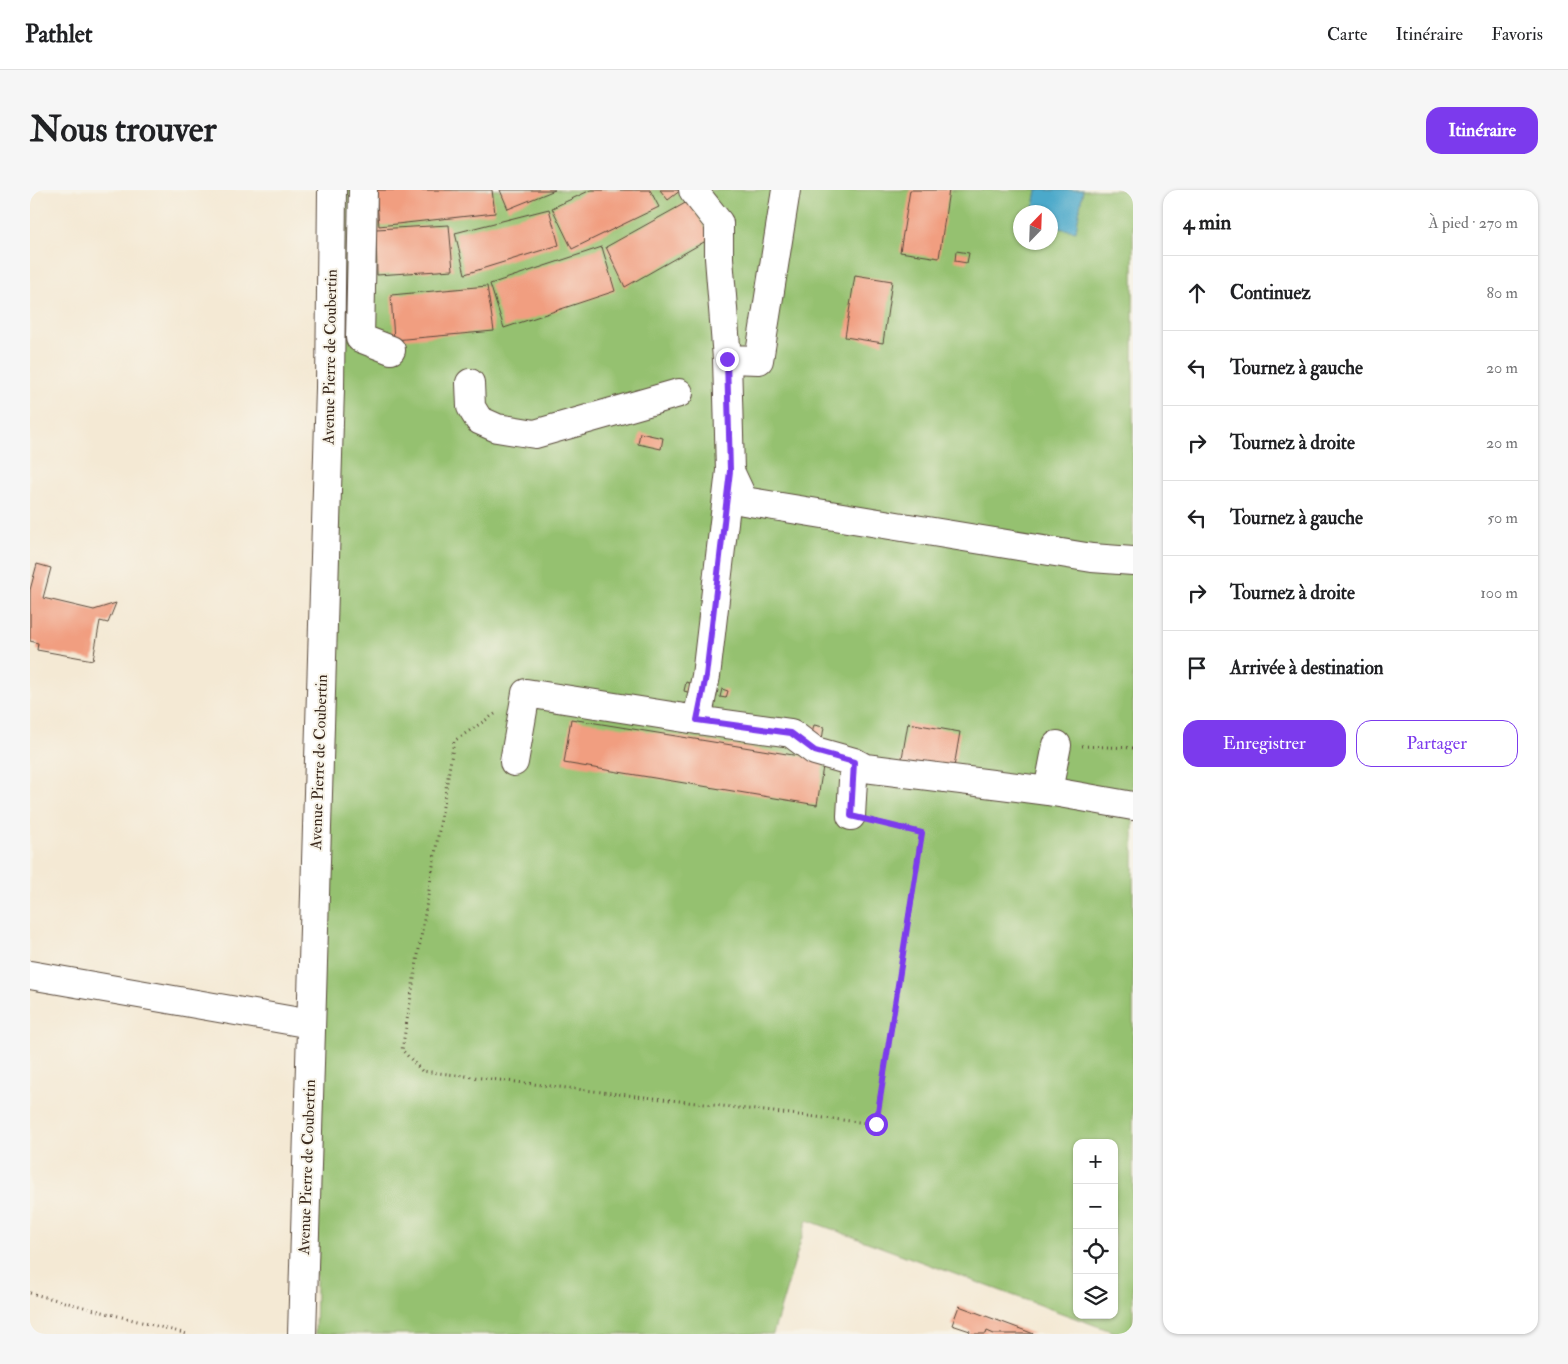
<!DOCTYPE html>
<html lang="fr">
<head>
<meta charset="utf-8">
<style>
	:root { --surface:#fff; --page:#f6f6f6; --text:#202124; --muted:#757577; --line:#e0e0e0; --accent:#7c3aed }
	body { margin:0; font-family:"IM FELL Double Pica",serif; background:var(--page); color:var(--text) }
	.controls { position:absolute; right:15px; bottom:15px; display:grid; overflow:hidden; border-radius:10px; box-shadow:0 1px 4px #0004 }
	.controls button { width:45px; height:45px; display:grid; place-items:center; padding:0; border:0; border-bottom:1px solid var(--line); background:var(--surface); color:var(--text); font:25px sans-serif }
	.compass { position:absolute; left:983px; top:15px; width:45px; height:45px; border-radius:50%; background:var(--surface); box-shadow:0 1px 4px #0004; rotate:23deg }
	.stop { position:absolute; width:15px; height:15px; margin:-11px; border:4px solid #7c3aed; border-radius:50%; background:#fff }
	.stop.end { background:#7c3aed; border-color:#fff; box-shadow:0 1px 5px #0008 }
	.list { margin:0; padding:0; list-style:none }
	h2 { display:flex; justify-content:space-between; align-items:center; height:65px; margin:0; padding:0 20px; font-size:21px }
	h2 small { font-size:16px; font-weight:400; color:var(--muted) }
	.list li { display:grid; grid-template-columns:32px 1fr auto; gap:15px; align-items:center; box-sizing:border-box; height:75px; padding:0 20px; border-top:1px solid var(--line) }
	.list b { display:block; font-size:19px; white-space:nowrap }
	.list em { font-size:16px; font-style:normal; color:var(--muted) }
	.actions { display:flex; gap:10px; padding:15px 20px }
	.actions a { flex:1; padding:11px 0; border:1px solid var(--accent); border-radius:15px; text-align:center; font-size:18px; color:var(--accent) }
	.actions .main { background:var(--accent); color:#fff }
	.icon { flex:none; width:28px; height:28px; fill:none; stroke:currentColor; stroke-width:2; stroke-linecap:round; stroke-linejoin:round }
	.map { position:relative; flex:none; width:1103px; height:1144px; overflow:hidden; border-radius:15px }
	header { display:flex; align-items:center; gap:30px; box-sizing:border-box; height:70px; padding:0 25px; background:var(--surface); border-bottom:1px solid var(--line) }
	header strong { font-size:24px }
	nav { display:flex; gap:28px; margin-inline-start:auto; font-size:18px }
	.intro { display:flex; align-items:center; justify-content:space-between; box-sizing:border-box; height:120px; padding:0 30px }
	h1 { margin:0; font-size:35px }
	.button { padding:12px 22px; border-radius:15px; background:var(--accent); color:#fff; font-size:18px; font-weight:700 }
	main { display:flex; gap:30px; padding:0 30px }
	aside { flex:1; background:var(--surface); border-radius:15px; box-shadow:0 1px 4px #0004 }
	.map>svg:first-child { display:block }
	.green { fill:#95c16f; stroke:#687646; fill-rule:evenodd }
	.water { fill:#4ca9ca; stroke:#446a74 }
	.building { fill:#f19e80 }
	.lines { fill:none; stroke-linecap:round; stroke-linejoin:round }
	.minor-casing { stroke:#574739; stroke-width:30 }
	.path { stroke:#574739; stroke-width:3; stroke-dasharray:1 4; stroke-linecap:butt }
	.minor { stroke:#fff; stroke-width:28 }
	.route { stroke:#7c3aed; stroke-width:6 }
	.labels { text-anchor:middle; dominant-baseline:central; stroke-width:4; stroke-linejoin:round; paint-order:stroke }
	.street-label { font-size:16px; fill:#3b2a1e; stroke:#f7f3e8 }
</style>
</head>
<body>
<header>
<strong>Pathlet</strong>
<nav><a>Carte</a><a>Itinéraire</a><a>Favoris</a></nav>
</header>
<div class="intro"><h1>Nous trouver</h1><a class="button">Itinéraire</a></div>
<main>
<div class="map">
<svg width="1103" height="1144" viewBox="0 0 1103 1144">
	<rect width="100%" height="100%" fill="#f7f3e8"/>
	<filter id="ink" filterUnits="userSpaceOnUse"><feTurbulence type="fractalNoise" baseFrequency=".02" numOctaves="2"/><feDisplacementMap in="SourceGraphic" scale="10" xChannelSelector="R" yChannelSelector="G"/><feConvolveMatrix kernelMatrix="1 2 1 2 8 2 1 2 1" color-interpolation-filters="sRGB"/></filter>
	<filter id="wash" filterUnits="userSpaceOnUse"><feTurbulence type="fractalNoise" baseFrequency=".0096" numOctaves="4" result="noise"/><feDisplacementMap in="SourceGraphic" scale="20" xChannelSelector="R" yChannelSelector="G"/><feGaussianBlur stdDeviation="1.12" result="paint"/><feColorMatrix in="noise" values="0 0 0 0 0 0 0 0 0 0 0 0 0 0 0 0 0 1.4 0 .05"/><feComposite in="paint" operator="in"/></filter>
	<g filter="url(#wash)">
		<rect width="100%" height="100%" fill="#f4e9d4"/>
		<path class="green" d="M 309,0 L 1103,0 L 1103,1144 L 1089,1144 L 777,1030 L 743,1144 L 285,1144 ZM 991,22 L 1021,22 L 1021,52 L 991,52 ZM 1047,953 L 1084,953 L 1084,1125 L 1047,1125 Z"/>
		<path class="water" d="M 1007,0 L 1053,0 L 1046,41 L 1021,37 L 1021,22 L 1003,22 Z"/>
		<g id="blocks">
			<path class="building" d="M 346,0 L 462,0 L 465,23 L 349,36 Z
				M 470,0 L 525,0 L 478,19 Z
				M 561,0 L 620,0 L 629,17 L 542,59 L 522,18 Z
				M 630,0 L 651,0 L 638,10 Z
				M 880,0 L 919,0 L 909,68 L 870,62 Z
				M 659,11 L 681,48 L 595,97 L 576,57 Z
				M 519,19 L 529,55 L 435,84 L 425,43 Z
				M 419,35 L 423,80 L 347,85 L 346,39 Z
				M 572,57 L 585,101 L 474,138 L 460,94 Z
				M 926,61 L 939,63 L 937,73 L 925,71 Z
				M 825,85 L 862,91 L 853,153 L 815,147 Z
				M 457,96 L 464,141 L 364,150 L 361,105 Z
				M 610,243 L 633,248 L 631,259 L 608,254 Z
				M 7,374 L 21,378 L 13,408 L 64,420 L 86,413 L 78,433 L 70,431 L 63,470 L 7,460 L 8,453 L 0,451 L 0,400 Z
				M 656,492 L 663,494 L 661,503 L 654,501 Z
				M 692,499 L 698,501 L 696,508 L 690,507 Z
				M 541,529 L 794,570 L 787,615 L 534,573 Z
				M 878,533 L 930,542 L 923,583 L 871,574 Z
				M 784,535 L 794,537 L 791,556 L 780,553 Z
				M 929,1116 L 1004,1144 L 964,1144 L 957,1141 L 956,1144 L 939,1144 L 940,1141 L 922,1135 Z"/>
		</g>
	</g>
	<g filter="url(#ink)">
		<use href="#blocks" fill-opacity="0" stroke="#574739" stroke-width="1"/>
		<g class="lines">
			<defs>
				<path id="minor" d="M 333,0 L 330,148 L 361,160
					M 663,0 L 689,33 L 689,68 L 697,169
					M 756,0 L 729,170 L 697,169 L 700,281 L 714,311 L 1062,368 L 1103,371
					M 440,193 L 441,217 L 449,230 L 467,238 L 505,244 L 649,203
					M 667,530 L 676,486 L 700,281
					M 1027,555 L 1018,601 L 1103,616
					M 484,572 L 496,503 L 667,530 L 761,543 L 785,561 L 824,572 L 835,578 L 1018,601
					M 821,626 L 824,572
					M 0,785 L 281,834
					M 272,1144 L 300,198 L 302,0"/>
			</defs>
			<use href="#minor" class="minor-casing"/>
			<path class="path" d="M 465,524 L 424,551 L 372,860 L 392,881 L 846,934 L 892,643 L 844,631
				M 1052,556 L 1103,558
				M 0,1103 L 157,1144"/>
			<use href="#minor" class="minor"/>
		</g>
	</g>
	<g class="lines" filter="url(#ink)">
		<path class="route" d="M 697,169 L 700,281 L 676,486 L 667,530 L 761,543 L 785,561 L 824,572 L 821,626 L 892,643 L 846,934"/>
	</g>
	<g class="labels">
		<g class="street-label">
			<text transform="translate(300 167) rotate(-89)">Avenue Pierre de Coubertin</text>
			<text transform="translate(289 572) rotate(-88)">Avenue Pierre de Coubertin</text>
			<text transform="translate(277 977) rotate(-88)">Avenue Pierre de Coubertin</text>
		</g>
	</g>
</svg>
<div class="controls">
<button>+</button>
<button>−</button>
<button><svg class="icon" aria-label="locate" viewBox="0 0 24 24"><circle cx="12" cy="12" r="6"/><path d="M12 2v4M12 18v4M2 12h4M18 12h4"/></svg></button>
<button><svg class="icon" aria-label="layers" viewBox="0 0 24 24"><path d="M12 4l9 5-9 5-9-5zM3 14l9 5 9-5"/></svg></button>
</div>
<svg class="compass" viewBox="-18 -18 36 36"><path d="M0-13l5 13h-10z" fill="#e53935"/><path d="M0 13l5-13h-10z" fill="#757577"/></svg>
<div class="stop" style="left:846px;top:934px"></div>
<div class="stop end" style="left:697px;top:169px"></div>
</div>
<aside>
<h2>4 min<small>À pied · 270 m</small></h2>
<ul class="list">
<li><svg class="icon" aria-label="ahead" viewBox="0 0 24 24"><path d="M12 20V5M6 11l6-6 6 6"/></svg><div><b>Continuez</b></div><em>80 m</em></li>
<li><svg class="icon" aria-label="left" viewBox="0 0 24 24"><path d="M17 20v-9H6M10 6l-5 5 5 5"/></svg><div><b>Tournez à gauche</b></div><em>20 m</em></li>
<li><svg class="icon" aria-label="right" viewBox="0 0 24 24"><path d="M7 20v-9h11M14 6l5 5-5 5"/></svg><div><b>Tournez à droite</b></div><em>20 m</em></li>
<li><svg class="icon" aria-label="left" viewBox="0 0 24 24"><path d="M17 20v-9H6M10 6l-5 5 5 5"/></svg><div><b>Tournez à gauche</b></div><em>50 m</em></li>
<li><svg class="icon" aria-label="right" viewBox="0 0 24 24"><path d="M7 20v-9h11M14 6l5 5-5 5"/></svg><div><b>Tournez à droite</b></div><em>100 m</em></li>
<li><svg class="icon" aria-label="arrive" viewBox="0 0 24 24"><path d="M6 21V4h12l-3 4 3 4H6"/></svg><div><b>Arrivée à destination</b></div></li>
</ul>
<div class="actions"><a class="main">Enregistrer</a><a>Partager</a></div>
</aside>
</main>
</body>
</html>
